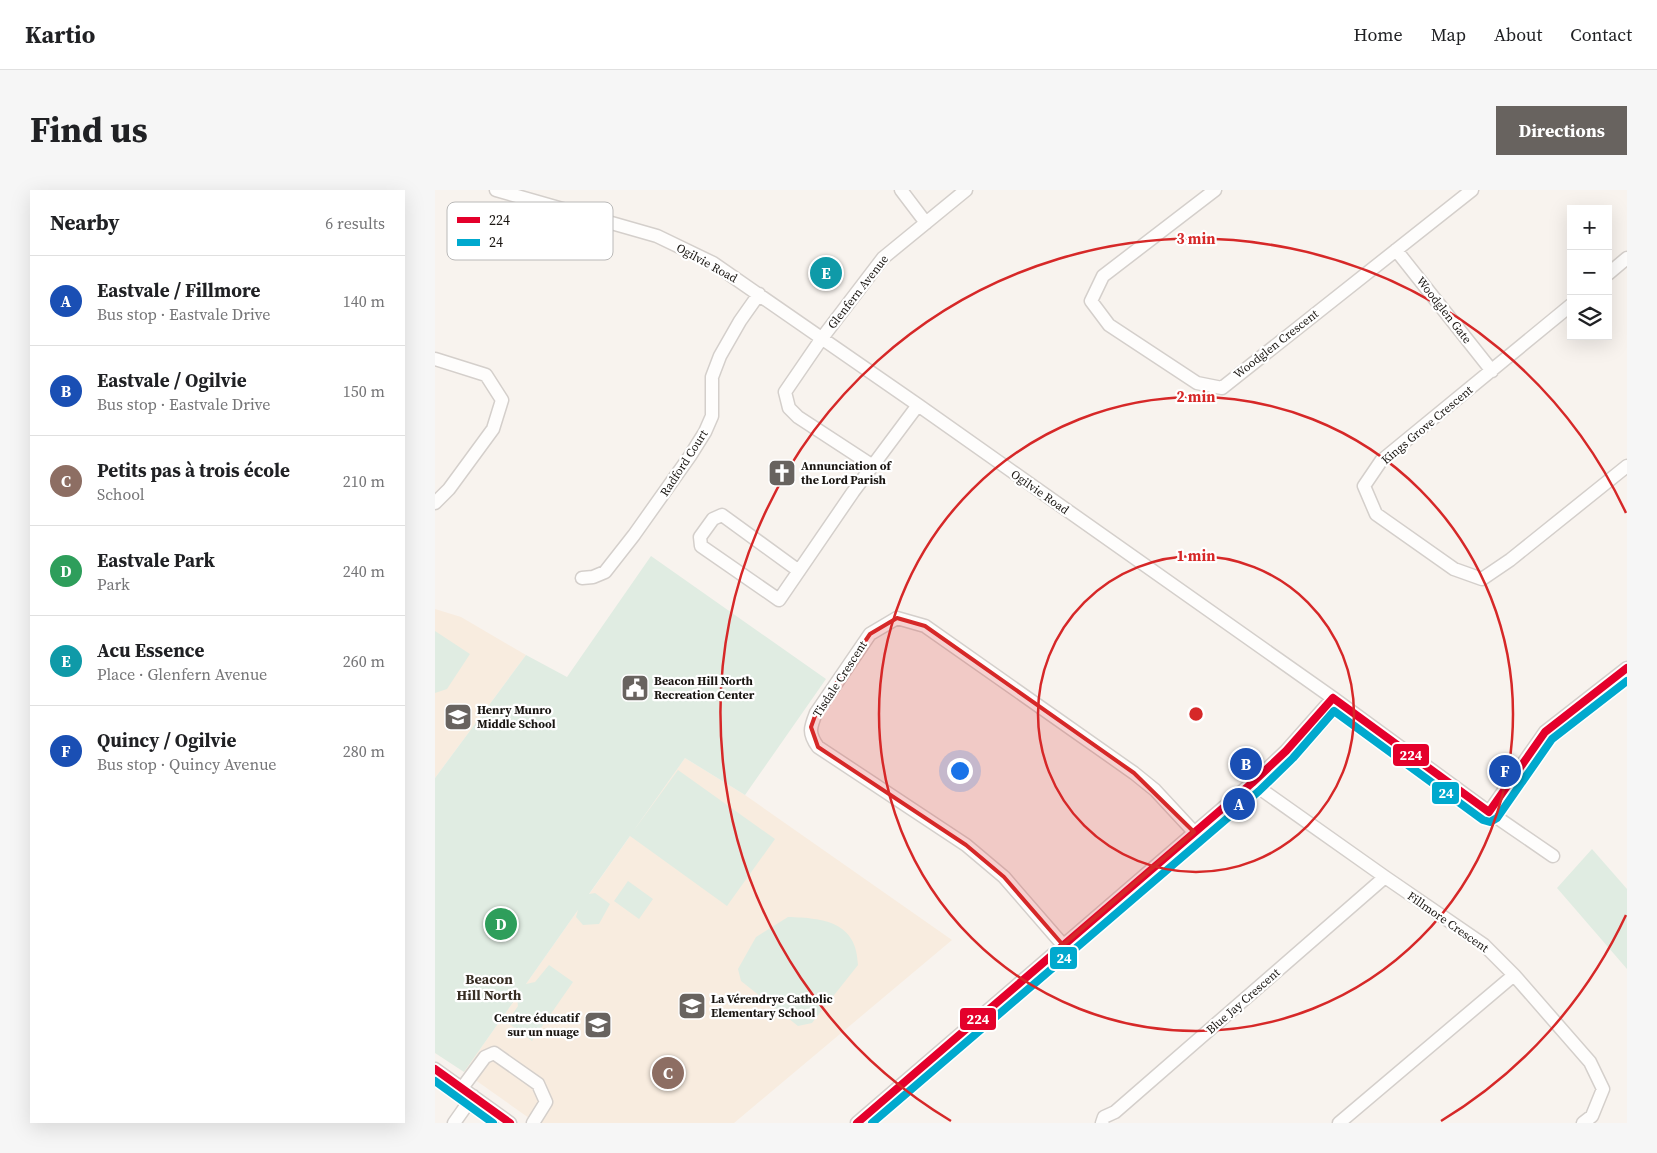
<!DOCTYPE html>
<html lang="en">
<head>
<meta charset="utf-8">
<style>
	:root { --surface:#fff; --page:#f6f6f6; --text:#202124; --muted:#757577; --line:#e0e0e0; --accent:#68635f }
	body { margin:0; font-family:"Source Serif 4",serif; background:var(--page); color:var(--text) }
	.controls { position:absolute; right:15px; top:15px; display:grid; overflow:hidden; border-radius:0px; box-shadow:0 5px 20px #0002 }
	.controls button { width:45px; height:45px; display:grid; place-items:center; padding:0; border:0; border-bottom:1px solid var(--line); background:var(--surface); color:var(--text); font:25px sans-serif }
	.you { position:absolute; left:524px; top:580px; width:18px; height:18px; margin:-12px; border:4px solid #fff; border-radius:50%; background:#1a73e8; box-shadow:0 0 0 8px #1a73e833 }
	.badge { display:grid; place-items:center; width:32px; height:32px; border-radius:50%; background:var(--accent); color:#fff; font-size:16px; font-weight:700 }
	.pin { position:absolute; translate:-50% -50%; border:2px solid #fff; box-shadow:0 1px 5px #0006 }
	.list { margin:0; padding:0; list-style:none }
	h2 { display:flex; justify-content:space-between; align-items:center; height:65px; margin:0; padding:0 20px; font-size:21px }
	h2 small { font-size:16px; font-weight:400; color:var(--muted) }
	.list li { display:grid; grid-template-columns:32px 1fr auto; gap:15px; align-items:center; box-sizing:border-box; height:90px; padding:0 20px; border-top:1px solid var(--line) }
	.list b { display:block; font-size:19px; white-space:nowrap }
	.list p { margin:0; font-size:16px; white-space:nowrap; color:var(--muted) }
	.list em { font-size:16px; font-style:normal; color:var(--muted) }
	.icon { flex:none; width:28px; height:28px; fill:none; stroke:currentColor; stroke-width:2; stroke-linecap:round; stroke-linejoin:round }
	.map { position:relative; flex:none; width:1192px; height:933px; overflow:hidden; border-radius:0px }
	header { display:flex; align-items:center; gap:30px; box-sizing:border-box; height:70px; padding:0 25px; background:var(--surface); border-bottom:1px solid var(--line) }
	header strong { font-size:24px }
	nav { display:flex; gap:28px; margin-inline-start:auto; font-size:18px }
	.intro { display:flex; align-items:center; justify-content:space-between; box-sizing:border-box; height:120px; padding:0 30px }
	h1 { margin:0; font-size:35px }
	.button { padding:12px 22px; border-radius:0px; background:var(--accent); color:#fff; font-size:18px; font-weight:700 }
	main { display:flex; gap:30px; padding:0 30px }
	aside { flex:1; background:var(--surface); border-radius:0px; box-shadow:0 5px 20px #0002 }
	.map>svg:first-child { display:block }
	.built { fill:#f8ecdf }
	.green { fill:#e0ece2 }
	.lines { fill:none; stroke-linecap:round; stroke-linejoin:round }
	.minor-casing { stroke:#d4cfcb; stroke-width:15 }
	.minor { stroke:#fefdfc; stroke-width:12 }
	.bus-1-casing { stroke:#fff; stroke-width:11 }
	.bus-2-casing { stroke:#fff; stroke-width:11 }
	.bus-1 { stroke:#e4002b; stroke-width:8 }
	.bus-2 { stroke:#00a9ce; stroke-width:8 }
	.marked { fill:#d62828; fill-opacity:0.2; stroke:#d62828; stroke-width:4; stroke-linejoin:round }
	.ring { fill:none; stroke:#d62828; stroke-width:2.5 }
	.labels { text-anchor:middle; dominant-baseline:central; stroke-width:4.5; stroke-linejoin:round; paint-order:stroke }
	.street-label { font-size:12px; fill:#1a1612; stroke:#fff }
	.poi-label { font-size:12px; font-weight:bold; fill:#1a1612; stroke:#fff; text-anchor:start }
	.neighbourhood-label { font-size:14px; font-weight:bold; fill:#372d23; stroke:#fff }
	.key { fill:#fff; stroke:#bab9b8; stroke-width:1 }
	.key-label { font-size:14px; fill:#1a1612 }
	.centre { fill:#d62828; stroke:#fff; stroke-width:2.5 }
	.ring-label { font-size:15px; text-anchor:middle; font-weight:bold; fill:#d62828; stroke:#fff; stroke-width:4.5; stroke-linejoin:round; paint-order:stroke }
	.line-badge { stroke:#fff; stroke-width:2 }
	.badge-label { font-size:14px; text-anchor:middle; font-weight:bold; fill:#fff }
</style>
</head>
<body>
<header>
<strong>Kartio</strong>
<nav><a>Home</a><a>Map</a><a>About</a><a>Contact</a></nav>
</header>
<div class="intro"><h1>Find us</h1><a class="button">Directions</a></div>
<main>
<aside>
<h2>Nearby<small>6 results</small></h2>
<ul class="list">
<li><span class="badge" style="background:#1a4fb4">A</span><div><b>Eastvale / Fillmore</b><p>Bus stop · Eastvale Drive</p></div><em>140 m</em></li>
<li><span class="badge" style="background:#1a4fb4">B</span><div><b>Eastvale / Ogilvie</b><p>Bus stop · Eastvale Drive</p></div><em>150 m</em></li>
<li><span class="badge" style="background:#8d6e63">C</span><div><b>Petits pas à trois école</b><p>School</p></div><em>210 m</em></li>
<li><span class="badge" style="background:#2e9e5b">D</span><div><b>Eastvale Park</b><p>Park</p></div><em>240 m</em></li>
<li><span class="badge" style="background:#0f9aa8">E</span><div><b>Acu Essence</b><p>Place · Glenfern Avenue</p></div><em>260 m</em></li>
<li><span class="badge" style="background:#1a4fb4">F</span><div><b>Quincy / Ogilvie</b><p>Bus stop · Quincy Avenue</p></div><em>280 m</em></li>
</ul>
</aside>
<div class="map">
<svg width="1192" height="933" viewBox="0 0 1192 933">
	<rect width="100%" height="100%" fill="#f8f3ee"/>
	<path class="built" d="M 0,419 L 26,427 L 91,465 L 0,588 Z
		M 250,568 L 310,605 L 517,750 L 299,933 L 101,933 L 29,882 Z"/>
	<path class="green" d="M 216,366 L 391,489 L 310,605 L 250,568 L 197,643 L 243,580 L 340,649 L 292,716 L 195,646 L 154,704 L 160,703 L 175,714 L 164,734 L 148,735 L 141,727 L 143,720 L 91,794 L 100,792 L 114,775 L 138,792 L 97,851 L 72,832 L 83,816 L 82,808 L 86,801 L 29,882 L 0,863 L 0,588 L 91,465 L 132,487 Z
		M 0,441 L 35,464 L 12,499 L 0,503 Z
		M 1157,659 L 1192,699 L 1192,779 L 1122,698 Z
		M 193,691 L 218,709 L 204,729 L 179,711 Z
		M 353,727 C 389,728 422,732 423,775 L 377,833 L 363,836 L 306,791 L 303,779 L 321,747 Z"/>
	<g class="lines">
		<defs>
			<path id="minor" d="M 61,0 L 222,46 L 278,73 L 483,215 L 898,508 L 1054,622 L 1118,666
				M 466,0 L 491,33
				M 780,0 L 668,86 L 656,111 L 674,135 L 762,193 L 787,198 L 1037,0
				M 961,60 L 1057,181
				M 1173,84 L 1192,68
				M 1136,115 L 946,271 L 929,296 L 941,324 L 1019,379 L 1047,389 L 1075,370 L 1192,276
				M 0,169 L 51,185 L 67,210 L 58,239 L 14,299 L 0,313
				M 438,276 L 363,227 L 354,218 L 350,202 L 387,148 L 448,68 L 531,0
				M 364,381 L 287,325 L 278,329 L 265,347 L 266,356 L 344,410 L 418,302 L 483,215
				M 147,388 L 158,387 L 170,382 L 199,345 L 255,266 L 270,242 L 277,226 L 277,187 L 285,166 L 305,131 L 324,104
				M 817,593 L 950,687 L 1049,755 L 1079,785 L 1155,872 L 1168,899 L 1157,926 L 1148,933
				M 1054,622 L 1110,542 L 1192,478
				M 628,755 L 569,687 L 531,655 L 383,557 C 373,543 375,538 381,523 L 435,444 L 462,428 L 490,436 L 699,583 L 720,600 L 759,642
				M 0,879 L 75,933
				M 27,898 L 50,867 L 59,863 L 103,894 L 111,912 L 98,933
				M 19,933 L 38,906
				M 422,933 L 817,593 L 851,561 L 898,508
				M 667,933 L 669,927 L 680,922 L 950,687
				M 904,933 L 1079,785"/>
		</defs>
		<use href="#minor" class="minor-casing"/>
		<use href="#minor" class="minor"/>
		<defs>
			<path id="bus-1" d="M 898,508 L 1054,622
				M 1054,622 L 1110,542 L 1192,478
				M 0,879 L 75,933
				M 422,933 L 817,593 L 851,561 L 898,508"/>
			<path id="bus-2" d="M 0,891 L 58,933
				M 437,933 L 824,601 L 858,568 L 899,521 L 1048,630 L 1055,632 L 1062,628 L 1117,549 L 1192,491"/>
		</defs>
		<use href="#bus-1" class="bus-1-casing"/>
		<use href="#bus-2" class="bus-2-casing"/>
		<use href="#bus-1" class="bus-1"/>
		<use href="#bus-2" class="bus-2"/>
	</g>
	<path class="marked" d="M 462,428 L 490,436 L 699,583 L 759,642 L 628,755 L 569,687 L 531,655 L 383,557 L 376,537 L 381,523 L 435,444 Z"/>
	<g class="ring">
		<circle cx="761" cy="524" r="158"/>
		<circle cx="761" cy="524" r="317"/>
		<path d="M1191 725A475 475 0 0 1 1006 931M516 931A475 475 0 1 1 1191 323"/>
	</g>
	<defs>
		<symbol id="church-square" viewBox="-11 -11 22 22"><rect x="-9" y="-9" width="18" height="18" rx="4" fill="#68635f" stroke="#fff"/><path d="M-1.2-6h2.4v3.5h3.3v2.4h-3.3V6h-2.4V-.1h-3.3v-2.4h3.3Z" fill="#fff"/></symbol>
		<symbol id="civic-square" viewBox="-11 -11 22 22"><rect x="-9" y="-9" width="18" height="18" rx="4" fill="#68635f" stroke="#fff"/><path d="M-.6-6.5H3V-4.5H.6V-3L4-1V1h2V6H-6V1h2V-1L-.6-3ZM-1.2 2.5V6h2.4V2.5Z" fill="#fff"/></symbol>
		<symbol id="school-square" viewBox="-11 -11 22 22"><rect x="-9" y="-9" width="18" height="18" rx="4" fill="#68635f" stroke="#fff"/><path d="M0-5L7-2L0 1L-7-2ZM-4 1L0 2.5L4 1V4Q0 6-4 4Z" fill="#fff"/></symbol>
	</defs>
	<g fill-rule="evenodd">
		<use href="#church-square" x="331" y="267" width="32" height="32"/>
		<use href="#civic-square" x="184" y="482" width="32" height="32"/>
		<use href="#school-square" x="7" y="511" width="32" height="32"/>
		<use href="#school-square" x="241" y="800" width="32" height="32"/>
		<use href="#school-square" x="147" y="819" width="32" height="32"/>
	</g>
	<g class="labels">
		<g class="street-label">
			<text transform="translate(272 73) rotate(29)">Ogilvie Road</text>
			<text transform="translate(423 102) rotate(-52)">Glenfern Avenue</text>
			<text transform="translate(1009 120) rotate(52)">Woodglen Gate</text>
			<text transform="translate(841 154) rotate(-38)">Woodglen Crescent</text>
			<text transform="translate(992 235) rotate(-40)">Kings Grove Crescent</text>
			<text transform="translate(249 273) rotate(-57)">Radford Court</text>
			<text transform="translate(605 302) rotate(35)">Ogilvie Road</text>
			<text transform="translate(405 489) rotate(-57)">Tisdale Crescent</text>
			<text transform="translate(1013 732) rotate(35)">Fillmore Crescent</text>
			<text transform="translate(808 811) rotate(-41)">Blue Jay Crescent</text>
		</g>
		<g class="poi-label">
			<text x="366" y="276">Annunciation of<tspan x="366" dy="14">the Lord Parish</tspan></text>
			<text x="219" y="491">Beacon Hill North<tspan x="219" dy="14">Recreation Center</tspan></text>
			<text x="42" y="520">Henry Munro<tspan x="42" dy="14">Middle School</tspan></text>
			<text x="276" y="809">La Vérendrye Catholic<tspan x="276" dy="14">Elementary School</tspan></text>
			<text x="144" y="828" text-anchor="end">Centre éducatif<tspan x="144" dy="14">sur un nuage</tspan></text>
		</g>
		<g class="neighbourhood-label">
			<text x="54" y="789">Beacon<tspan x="54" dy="16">Hill North</tspan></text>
		</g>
	</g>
	<rect x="12" y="12" width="166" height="58" rx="8" class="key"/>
	<rect x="22" y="27" width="23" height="6" fill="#e4002b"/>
	<rect x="22" y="49" width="23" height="7" fill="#00a9ce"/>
	<g class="key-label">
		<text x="54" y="35">224</text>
		<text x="54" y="57">24</text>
	</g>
	<circle cx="761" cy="524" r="8" class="centre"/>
	<g class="ring-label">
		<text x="761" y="54">3 min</text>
		<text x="761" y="212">2 min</text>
		<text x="761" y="371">1 min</text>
	</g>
	<g class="line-badge">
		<rect x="957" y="553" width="38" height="24" rx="5" fill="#e4002b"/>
		<rect x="996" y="591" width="29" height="24" rx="5" fill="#00a9ce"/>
		<rect x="614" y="756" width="29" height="24" rx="5" fill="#00a9ce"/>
		<rect x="524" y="817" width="38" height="24" rx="5" fill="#e4002b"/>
	</g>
	<g class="badge-label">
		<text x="976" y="570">224</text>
		<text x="1011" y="608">24</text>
		<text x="629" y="773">24</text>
		<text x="543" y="834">224</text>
	</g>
</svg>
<div class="controls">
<button>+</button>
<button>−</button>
<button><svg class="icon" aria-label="layers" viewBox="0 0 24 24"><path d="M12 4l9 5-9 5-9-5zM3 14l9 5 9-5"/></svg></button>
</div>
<div class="you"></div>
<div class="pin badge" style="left:804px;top:614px;background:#1a4fb4">A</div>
<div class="pin badge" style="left:811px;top:574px;background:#1a4fb4">B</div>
<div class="pin badge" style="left:233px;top:883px;background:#8d6e63">C</div>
<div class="pin badge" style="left:66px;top:734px;background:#2e9e5b">D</div>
<div class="pin badge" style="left:391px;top:83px;background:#0f9aa8">E</div>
<div class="pin badge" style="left:1070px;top:581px;background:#1a4fb4">F</div>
</div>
</main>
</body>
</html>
